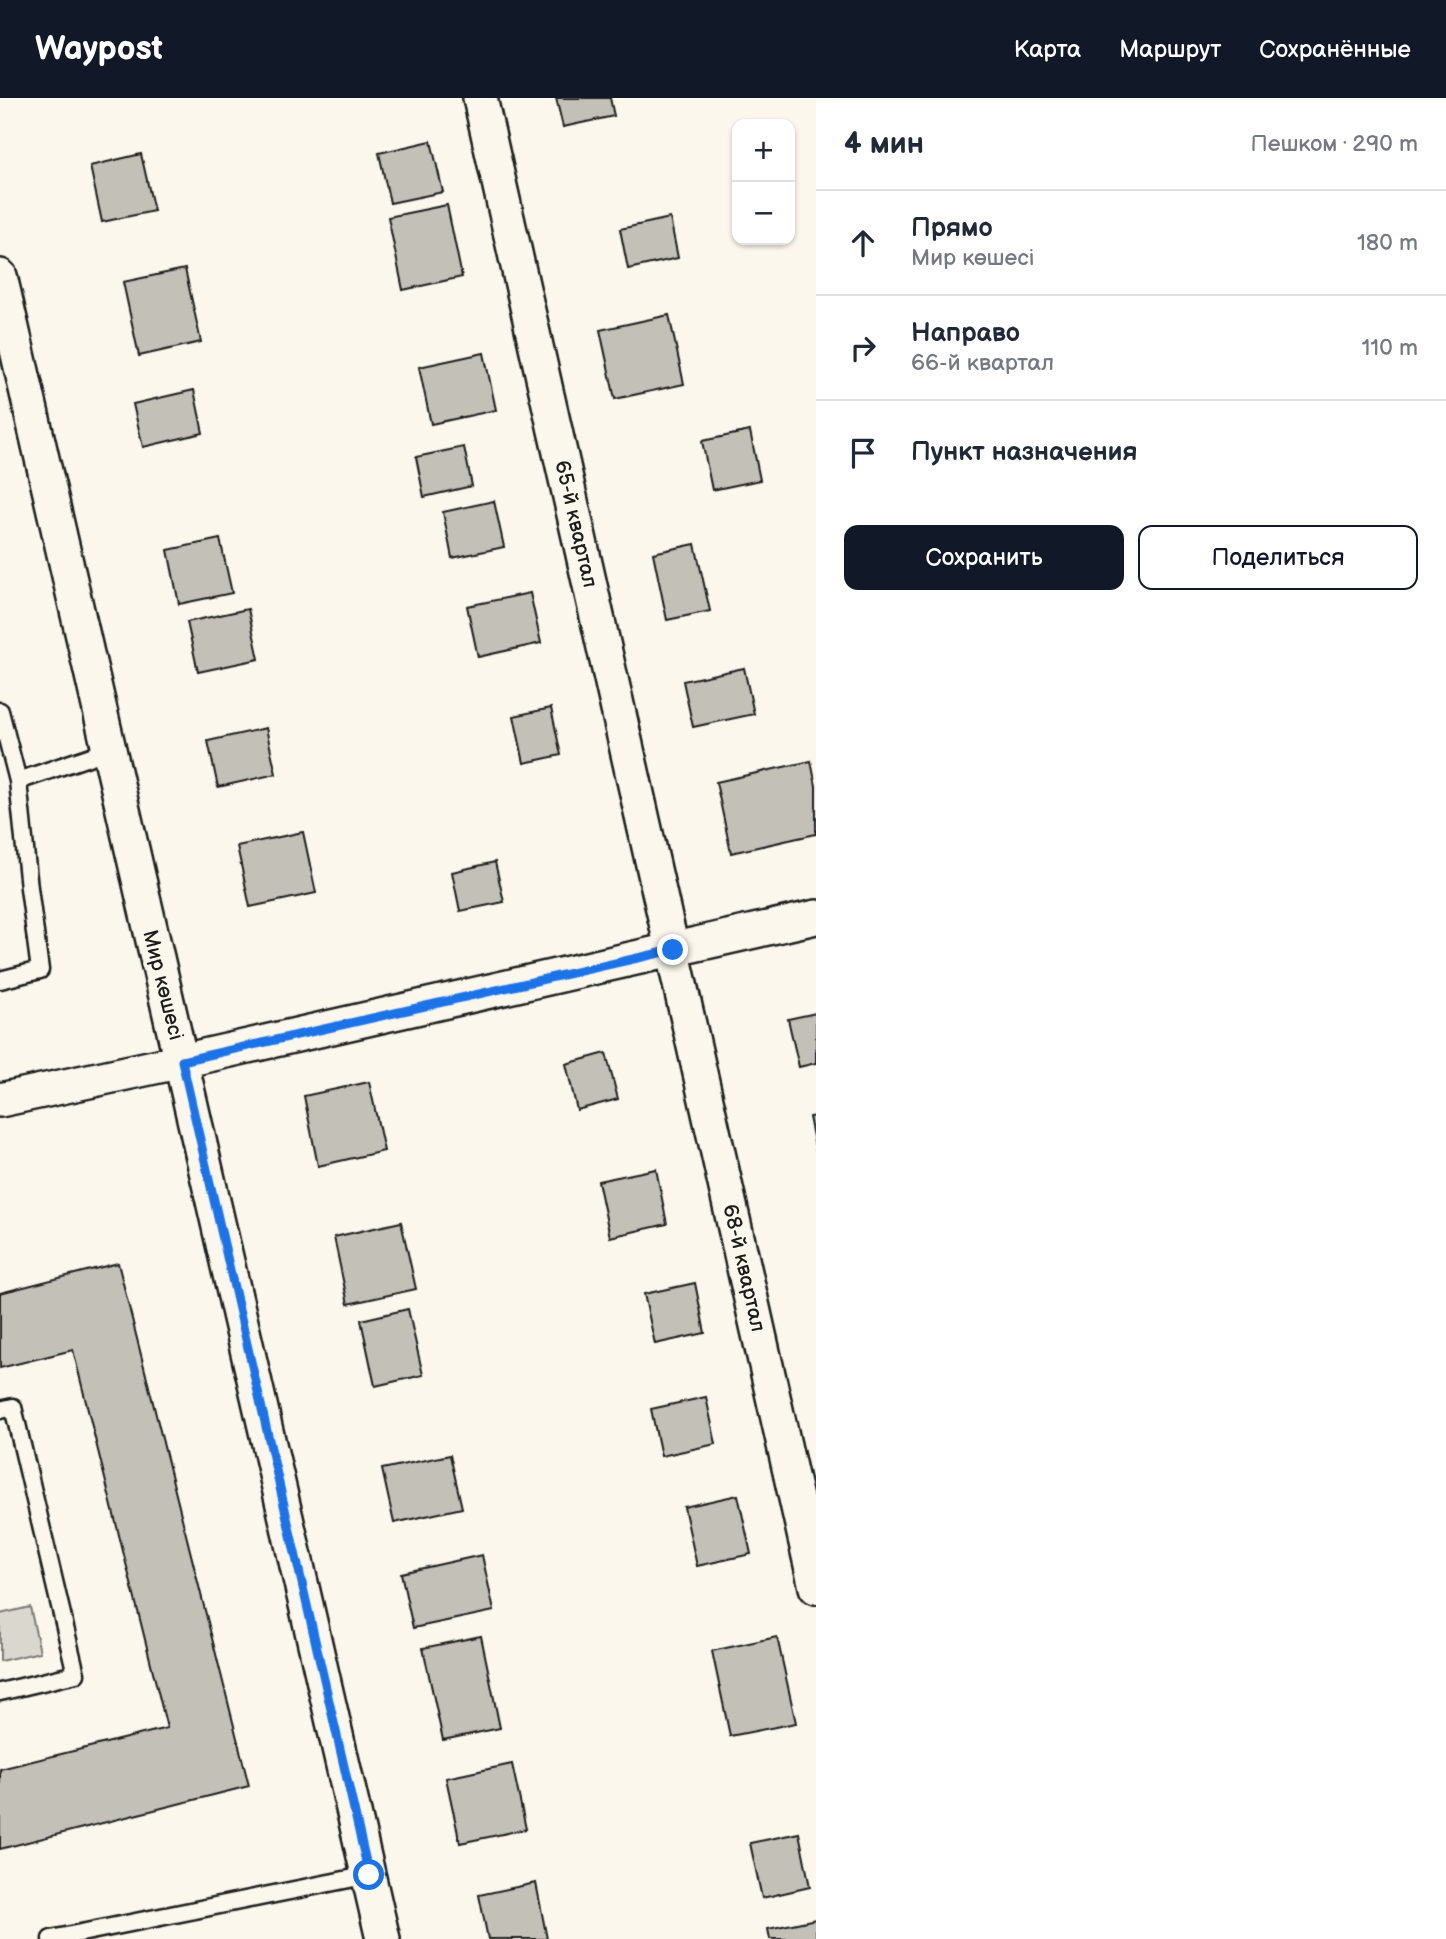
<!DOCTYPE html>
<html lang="ru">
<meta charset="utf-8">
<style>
body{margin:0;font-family:"Balsamiq Sans",sans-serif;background:#f2f2f3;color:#1f2937}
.controls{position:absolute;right:21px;top:21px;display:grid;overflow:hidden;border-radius:14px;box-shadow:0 2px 5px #0004}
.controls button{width:63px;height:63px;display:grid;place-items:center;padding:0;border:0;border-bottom:2px solid #e0e1e3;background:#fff;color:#1f2937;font:35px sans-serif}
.stop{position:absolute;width:21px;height:21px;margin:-16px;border:5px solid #1a73e8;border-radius:50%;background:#fff}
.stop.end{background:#1a73e8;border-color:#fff;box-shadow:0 2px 7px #0008}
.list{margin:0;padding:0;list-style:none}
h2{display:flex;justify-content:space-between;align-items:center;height:91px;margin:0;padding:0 28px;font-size:30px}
h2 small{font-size:23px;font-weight:400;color:#747a83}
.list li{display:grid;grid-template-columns:46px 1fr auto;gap:21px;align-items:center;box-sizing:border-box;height:105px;padding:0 28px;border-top:2px solid #e0e1e3}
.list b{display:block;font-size:26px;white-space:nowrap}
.list p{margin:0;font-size:23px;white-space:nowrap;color:#747a83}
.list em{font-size:23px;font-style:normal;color:#747a83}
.actions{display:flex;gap:14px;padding:21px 28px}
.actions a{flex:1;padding:16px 0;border:2px solid #111827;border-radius:14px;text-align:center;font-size:24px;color:#111827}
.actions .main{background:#111827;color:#fff}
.icon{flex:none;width:38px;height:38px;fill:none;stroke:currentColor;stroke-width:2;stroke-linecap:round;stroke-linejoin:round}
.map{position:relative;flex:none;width:816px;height:1841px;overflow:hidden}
header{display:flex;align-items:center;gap:42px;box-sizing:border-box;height:98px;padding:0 35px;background:#111827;color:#fff}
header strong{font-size:33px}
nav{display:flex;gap:38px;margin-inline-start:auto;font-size:24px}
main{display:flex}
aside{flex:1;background:#fff}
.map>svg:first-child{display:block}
</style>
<header>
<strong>Waypost</strong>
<nav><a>Карта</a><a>Маршрут</a><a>Сохранённые</a></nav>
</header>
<main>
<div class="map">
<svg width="816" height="1841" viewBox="0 0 816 1841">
<rect width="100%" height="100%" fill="#fbf7ec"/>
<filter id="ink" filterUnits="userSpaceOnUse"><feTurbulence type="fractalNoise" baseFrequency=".0143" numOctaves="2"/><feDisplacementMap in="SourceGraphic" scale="14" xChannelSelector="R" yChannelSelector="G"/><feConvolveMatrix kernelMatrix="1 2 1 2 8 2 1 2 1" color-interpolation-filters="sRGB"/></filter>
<g filter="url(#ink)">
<!-- green -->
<path fill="#dad7ce" stroke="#7b7a75" stroke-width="2" d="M30 1509 40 1554 0 1563V1516Z"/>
<!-- building -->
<path fill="#c3c0b8" stroke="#1c1c1c" stroke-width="2" d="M556 0H610L614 18 563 29Z
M431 43 443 94 390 105 379 55Z
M141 56 154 113 102 124 90 68Z
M447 107 462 179 403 192 388 119Z
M670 120 678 160 628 171 620 131Z
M185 171 201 244 139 258 123 184Z
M669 217 684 286 615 301 600 232Z
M484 255 496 312 431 326 419 269Z
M194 292 203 335 143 349 133 306Z
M750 333 760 382 712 392 702 343Z
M464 349 472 388 424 399 416 359Z
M494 403 504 449 452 460 443 414Z
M220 441 232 495 179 506 168 452Z
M695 446 710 513 667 522 653 455Z
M530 495 541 545 478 559 467 508Z
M248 511 259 561 198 574 187 524Z
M744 570 754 616 693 629 683 583Z
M551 610 561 657 524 665 514 618Z
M266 630 276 676 218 689 208 643Z
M811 663 816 688V736L731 755 716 684Z
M303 734 316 795 250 809 237 748Z
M495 764 504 804 460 813 452 774Z
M816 915V965L799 969 788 921Z
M606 955 618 1001 577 1012 566 966Z
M369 984 384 1053 318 1068 304 998Z
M816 1018V1053L809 1019Z
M656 1071 667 1126 610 1139 598 1083Z
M401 1124 416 1191 348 1206 334 1139Z
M118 1165 249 1688 0 1751V1671L167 1630 73 1252 0 1270V1195Z
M695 1185 705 1235 655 1246 644 1196Z
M408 1211 423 1277 375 1288 361 1222Z
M706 1299 716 1346 661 1358 651 1311Z
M450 1357 462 1410 394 1425 382 1371Z
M738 1397 751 1456 697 1468 684 1409Z
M482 1457 494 1513 413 1530 401 1475Z
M481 1538 500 1630 443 1642 423 1550Z
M777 1539 796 1625 730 1638 712 1553Z
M512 1666 526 1731 460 1745 446 1680Z
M799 1735 810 1789 762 1800 750 1745Z
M536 1785 547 1841H488L479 1797Z
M816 1821V1841H770L768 1831Z"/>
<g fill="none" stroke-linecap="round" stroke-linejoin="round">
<!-- service casing -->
<g stroke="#1c1c1c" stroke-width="21">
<path id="service" d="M0 613 18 683
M0 882 40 872 29 790 18 683 106 653
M0 1312 13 1309 76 1576 0 1594
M51 1841 369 1777"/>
</g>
<!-- minor casing -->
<g stroke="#1c1c1c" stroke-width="38">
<path id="minor" d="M480 0 816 1489
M0 178C124 733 257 1286 383 1841
M0 1002 182 963 816 819"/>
</g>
<!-- service -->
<use href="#service" stroke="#fbf7ec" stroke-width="16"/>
<!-- minor -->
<use href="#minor" stroke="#fbf7ec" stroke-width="33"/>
</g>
</g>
<g fill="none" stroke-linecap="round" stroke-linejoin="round" filter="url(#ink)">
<!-- route -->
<path stroke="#1a73e8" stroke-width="9" d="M369 1777 182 963 673 852"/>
</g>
<g text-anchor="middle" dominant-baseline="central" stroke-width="7" stroke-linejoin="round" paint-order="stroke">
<!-- street labels -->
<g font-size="21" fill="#1c1c1c" stroke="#fbf7ec">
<text transform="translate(576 426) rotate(77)">65-й квартал</text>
<text transform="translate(163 887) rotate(76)">Мир көшесі</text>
<text transform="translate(744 1170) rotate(77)">68-й квартал</text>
</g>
</g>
</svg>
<div class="controls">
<button>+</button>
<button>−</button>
</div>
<div class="stop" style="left:369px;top:1777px"></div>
<div class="stop end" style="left:673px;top:852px"></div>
</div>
<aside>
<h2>4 мин<small>Пешком · 290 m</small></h2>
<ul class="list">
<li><svg class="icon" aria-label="ahead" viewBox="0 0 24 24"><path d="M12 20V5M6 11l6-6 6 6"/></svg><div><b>Прямо</b><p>Мир көшесі</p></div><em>180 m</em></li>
<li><svg class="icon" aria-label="right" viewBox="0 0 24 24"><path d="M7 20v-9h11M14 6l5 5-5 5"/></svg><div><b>Направо</b><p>66-й квартал</p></div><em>110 m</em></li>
<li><svg class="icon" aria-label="arrive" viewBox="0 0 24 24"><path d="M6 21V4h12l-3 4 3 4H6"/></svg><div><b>Пункт назначения</b></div></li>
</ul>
<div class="actions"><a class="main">Сохранить</a><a>Поделиться</a></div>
</aside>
</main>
